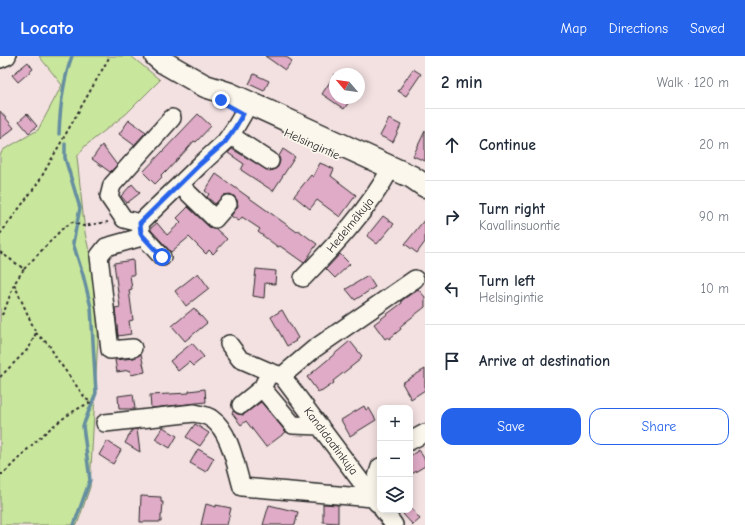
<!DOCTYPE html>
<meta charset="utf-8">
<style>
body{margin:0;font-family:"Comic Neue",sans-serif;background:#f6f6f7;color:#1f2937}
.controls{position:absolute;right:12px;bottom:12px;display:grid;overflow:hidden;border-radius:8px;box-shadow:0 2px 10px #0003}
.controls button{width:36px;height:36px;display:grid;place-items:center;padding:0;border:0;border-bottom:1px solid #e0e1e3;background:#fff;color:#1f2937;font:20px sans-serif}
.compass{position:absolute;left:329px;top:12px;width:36px;height:36px;border-radius:50%;background:#fff;box-shadow:0 2px 10px #0003;rotate:299deg}
.stop{position:absolute;width:12px;height:12px;margin:-9px;border:3px solid #2563eb;border-radius:50%;background:#fff}
.stop.end{background:#2563eb;border-color:#fff;box-shadow:0 1px 4px #0008}
.list{margin:0;padding:0;list-style:none}
h2{display:flex;justify-content:space-between;align-items:center;height:52px;margin:0;padding:0 16px;font-size:17px}
h2 small{font-size:13px;font-weight:400;color:#747a83}
.list li{display:grid;grid-template-columns:26px 1fr auto;gap:12px;align-items:center;box-sizing:border-box;height:72px;padding:0 16px;border-top:1px solid #e0e1e3}
.list b{display:block;font-size:15px;white-space:nowrap}
.list p{margin:0;font-size:13px;white-space:nowrap;color:#747a83}
.list em{font-size:13px;font-style:normal;color:#747a83}
.actions{display:flex;gap:8px;padding:12px 16px}
.actions a{flex:1;padding:9px 0;border:1px solid #2563eb;border-radius:12px;text-align:center;font-size:14px;color:#2563eb}
.actions .main{background:#2563eb;color:#fff}
.icon{flex:none;width:22px;height:22px;fill:none;stroke:currentColor;stroke-width:2;stroke-linecap:round;stroke-linejoin:round}
.map{position:relative;flex:none;width:425px;height:469px;overflow:hidden}
header{display:flex;align-items:center;gap:24px;box-sizing:border-box;height:56px;padding:0 20px;background:#2563eb;color:#fff}
header strong{font-size:19px}
nav{display:flex;gap:22px;margin-inline-start:auto;font-size:14px}
main{display:flex}
aside{flex:1;background:#fff}
.map>svg:first-child{display:block}
</style>
<header>
<strong>Locato</strong>
<nav><a>Map</a><a>Directions</a><a>Saved</a></nav>
</header>
<main>
<div class="map">
<svg width="425" height="469" viewBox="0 0 425 469">
<rect width="100%" height="100%" fill="#f3e0e1"/>
<filter id="ink" filterUnits="userSpaceOnUse"><feTurbulence type="fractalNoise" baseFrequency=".025" numOctaves="2"/><feDisplacementMap in="SourceGraphic" scale="8" xChannelSelector="R" yChannelSelector="G"/><feConvolveMatrix kernelMatrix="1 2 1 2 8 2 1 2 1" color-interpolation-filters="sRGB"/></filter>
<g filter="url(#ink)">
<!-- green -->
<path fill="#c9e69d" stroke="#7a8864" d="M39 0H131L160 24 126 58 85 90 77 101 85 177 100 244 90 431 77 469H0V99L3 94 38 74 62 29Z"/>
<g fill="none" stroke-linecap="round" stroke-linejoin="round">
<!-- stream -->
<path stroke="#658ea0" stroke-width="3.5" d="M59 78C60 52 63 24 72 0
M65 88V102L80 152 73 187 83 219 91 251 96 337 83 370 90 424 74 469"/>
</g>
<!-- building -->
<path fill="#dfabc6" stroke="#2b2b2b" d="M265 0H285L292 5 285 14Z
M28 6 33 13 18 26 12 19Z
M413 13 421 18 406 40 398 35Z
M254 18 269 25 264 35 249 28Z
M335 18V42H352L344 53 322 38Z
M0 55 14 72 0 83Z
M27 58 37 70 29 77 19 65Z
M198 58 211 70 196 86 194 85 189 91 166 116 165 115 161 119 162 121 155 128 143 116Z
M389 63 401 69 393 86 380 80Z
M129 64 146 76 134 89 119 78Z
M425 75V105L413 100Z
M102 89 117 109 110 116 92 103Z
M232 93 269 115 274 114 278 111 280 105 279 100 283 93 295 101 273 135 241 114 244 108 228 97Z
M320 107 334 113 331 120 356 139 340 161 317 144 310 153 294 140 311 119 313 121Z
M216 118 297 176 298 174 317 188 304 207 280 190 278 191 258 176 260 173 242 161 239 165 231 160 238 150 237 144 234 140 230 138 224 139 215 148 207 141 209 138 205 135Z
M132 128 140 137 127 147 121 140Z
M188 151 208 170 212 173H216L227 183 213 198 209 194 206 198 189 181 171 196 151 174V172L157 167 167 179 181 166 177 162Z
M383 160 394 168 377 188 367 180Z
M425 163V186L417 197 405 188Z
M340 198 350 208 335 222 326 213Z
M133 204 134 219H130L132 233 129 234 133 264 129 265 131 278 118 280 115 252 120 251 114 207Z
M256 213 276 215 275 228 265 227 264 242 253 240Z
M198 217 209 232 186 250 175 235Z
M368 220 375 231 355 244 346 233Z
M418 233 425 241V251L402 269 400 271 401 273 389 283 388 281 385 283 374 268 402 247 401 245Z
M194 252 207 267 185 285 172 270Z
M282 254 298 282 295 284 296 285 287 290 271 261Z
M350 285 362 300 360 302 361 303 333 325 334 327 321 336 320 335 318 336 307 321Z
M192 287 204 301 193 310 189 306 178 315 170 305Z
M141 298 145 316 131 319 130 314 117 316 115 304 134 302Z
M425 313V334L411 343 402 327Z
M205 333 206 346 151 352 150 339 189 337V335Z
M133 338 135 353H119L118 340Z
M261 346 286 376 266 391 246 365 241 369 232 357 233 355 238 358 243 359Z
M364 350 366 354 369 352 376 364 350 380 341 364Z
M195 368 209 377 200 390 186 381Z
M163 371 177 380 170 392 155 383Z
M137 373 140 396 125 387 132 374Z
M107 385 121 394 113 408 99 399Z
M198 393 214 402 206 416 190 407Z
M419 394 425 404V410L410 419V400Z
M141 440 161 441V446H163L162 459H161V466H140Z
M206 448 216 451V449L231 452 227 469H201Z
M323 448 338 449V467L323 466Z
M269 449 298 456 295 469H263Z
M411 452 420 463 413 469 403 458Z"/>
<g fill="none" stroke-linecap="round" stroke-linejoin="round">
<!-- minor casing -->
<g stroke="#2b2b2b" stroke-width="20">
<path id="minor" d="M0 3 7 0
M230 79 270 105
M180 129 215 163 228 148
M140 167 201 108 225 86 235 72 249 48
M140 167 124 163 109 141 112 129 172 62
M141 178 162 201
M303 222C336 188 369 153 391 112
M229 288 240 303 270 316 282 320
M133 292 110 294 99 200 106 191 138 182 141 178 140 167
M282 320 314 293 415 223
M282 320 377 447
M262 332 293 369 320 370
M241 349 262 332 267 322
M105 367 194 357C200 358 207 359 212 363 230 375 236 411 242 431L373 442
M410 385 425 377
M372 438 380 411
M383 454 394 469"/>
</g>
<!-- major casing -->
<g stroke="#2b2b2b" stroke-width="25">
<path id="major" d="M156 0 163 6 205 30 230 38 412 121 425 130"/>
</g>
<!-- path -->
<path stroke="#2b2b2b" stroke-width="2" stroke-dasharray="3 3" stroke-linecap="butt" d="M0 178 38 127 110 0
M0 196 24 213 14 228 4 256 0 261
M24 213 62 173 72 166 83 170 108 166
M0 321 29 292 36 277 14 228
M0 418H3C30 391 56 362 91 346L86 343 57 303 49 289 36 277"/>
<!-- minor -->
<use href="#minor" stroke="#fbf7ec" stroke-width="17"/>
<!-- major -->
<use href="#major" stroke="#fbf7ec" stroke-width="22"/>
</g>
</g>
<g fill="none" stroke-linecap="round" stroke-linejoin="round" filter="url(#ink)">
<!-- route -->
<path stroke="#2563eb" stroke-width="5" d="M162 201 141 178 140 167 200 108 225 86 235 72 243 58 225 48 221 44"/>
</g>
<g text-anchor="middle" dominant-baseline="central" stroke-width="3.5" stroke-linejoin="round" paint-order="stroke">
<!-- street labels -->
<g font-size="12" fill="#2b2b2b" stroke="#fbf7ec">
<text transform="translate(312 88) rotate(24)">Helsingintie</text>
<text transform="translate(350 169) rotate(-51)">Hedelmäkuja</text>
<text transform="translate(331 385) rotate(53)">Kandidaatinkuja</text>
</g>
</g>
</svg>
<div class="controls">
<button>+</button>
<button>−</button>
<button><svg class="icon" aria-label="layers" viewBox="0 0 24 24"><path d="M12 4l9 5-9 5-9-5zM3 14l9 5 9-5"/></svg></button>
</div>
<svg class="compass" viewBox="-18 -18 36 36"><path d="M0-13l5 13h-10z" fill="#e53935"/><path d="M0 13l5-13h-10z" fill="#747a83"/></svg>
<div class="stop" style="left:162px;top:201px"></div>
<div class="stop end" style="left:221px;top:44px"></div>
</div>
<aside>
<h2>2 min<small>Walk · 120 m</small></h2>
<ul class="list">
<li><svg class="icon" aria-label="ahead" viewBox="0 0 24 24"><path d="M12 20V5M6 11l6-6 6 6"/></svg><div><b>Continue</b></div><em>20 m</em></li>
<li><svg class="icon" aria-label="right" viewBox="0 0 24 24"><path d="M7 20v-9h11M14 6l5 5-5 5"/></svg><div><b>Turn right</b><p>Kavallinsuontie</p></div><em>90 m</em></li>
<li><svg class="icon" aria-label="left" viewBox="0 0 24 24"><path d="M17 20v-9H6M10 6l-5 5 5 5"/></svg><div><b>Turn left</b><p>Helsingintie</p></div><em>10 m</em></li>
<li><svg class="icon" aria-label="arrive" viewBox="0 0 24 24"><path d="M6 21V4h12l-3 4 3 4H6"/></svg><div><b>Arrive at destination</b></div></li>
</ul>
<div class="actions"><a class="main">Save</a><a>Share</a></div>
</aside>
</main>
